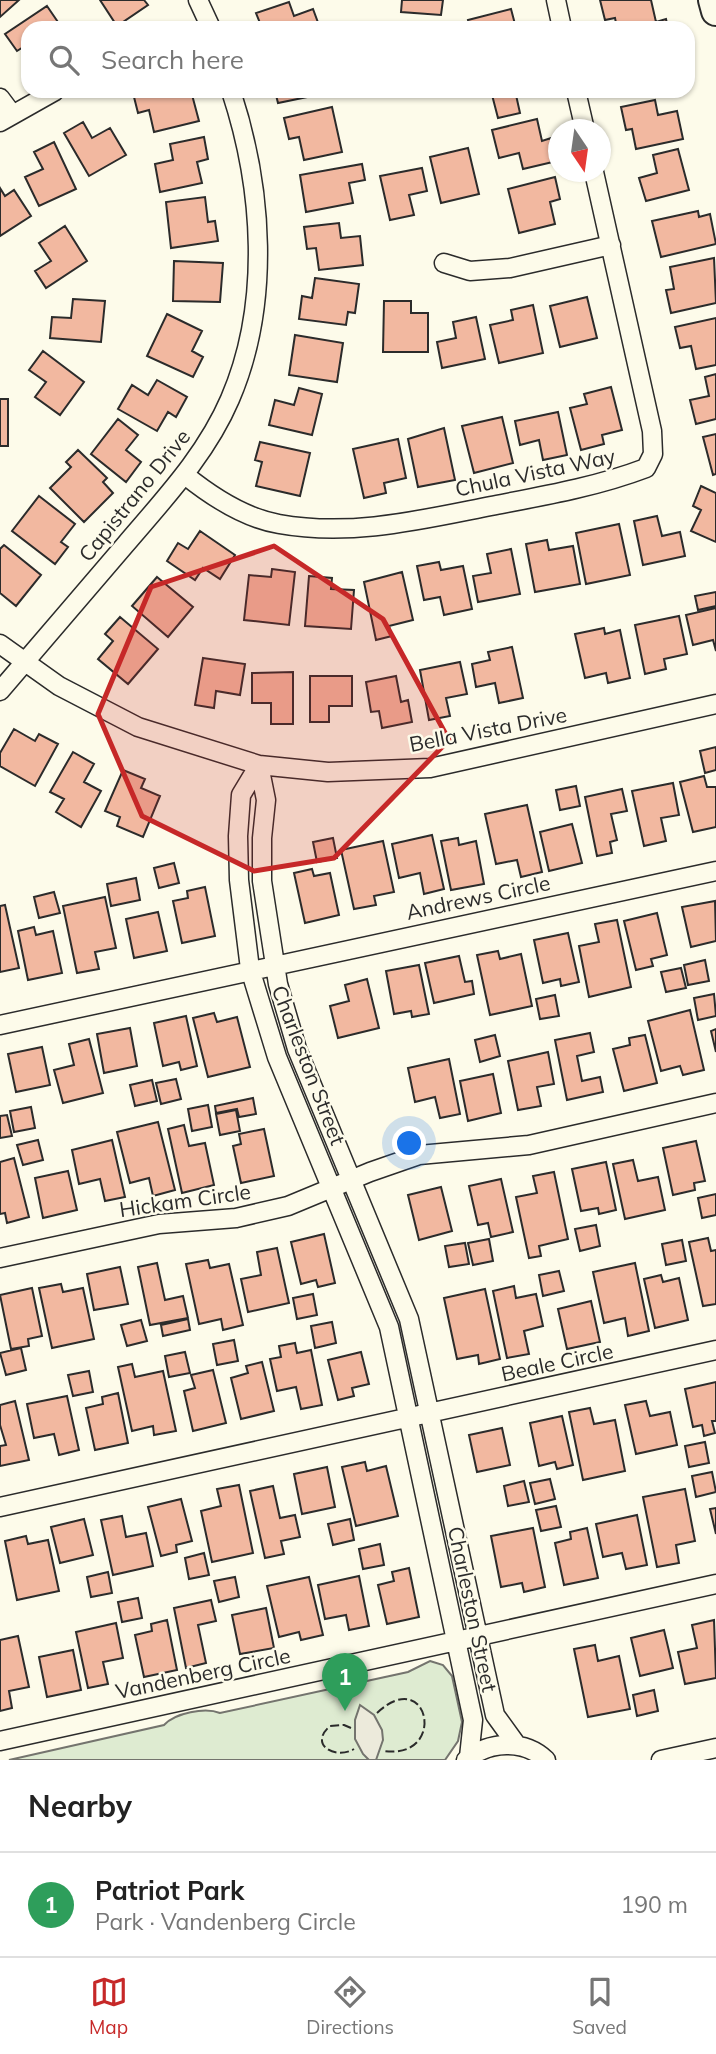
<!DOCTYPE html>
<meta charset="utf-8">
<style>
body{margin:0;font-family:Mulish,sans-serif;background:#f6f6f6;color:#222}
.compass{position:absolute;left:548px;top:119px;width:63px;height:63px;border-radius:50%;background:#fff;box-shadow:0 2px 5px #0004;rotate:167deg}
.you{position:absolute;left:410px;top:1144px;width:24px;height:24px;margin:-18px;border:5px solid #fff;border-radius:50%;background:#1a73e8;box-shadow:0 0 0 10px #1a73e833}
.badge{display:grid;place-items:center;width:46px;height:46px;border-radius:50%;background:#c62828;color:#fff;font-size:23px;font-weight:700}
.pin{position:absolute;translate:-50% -58px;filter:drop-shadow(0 2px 4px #0008)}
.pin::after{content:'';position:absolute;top:37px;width:24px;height:21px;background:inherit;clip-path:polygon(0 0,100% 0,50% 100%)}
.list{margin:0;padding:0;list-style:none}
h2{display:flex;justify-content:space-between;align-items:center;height:91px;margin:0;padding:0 28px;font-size:30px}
h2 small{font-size:23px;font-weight:400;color:#767676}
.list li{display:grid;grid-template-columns:46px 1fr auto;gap:21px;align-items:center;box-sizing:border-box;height:105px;padding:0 28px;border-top:2px solid #e0e0e0}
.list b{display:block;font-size:26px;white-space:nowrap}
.list p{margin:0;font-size:23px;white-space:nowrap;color:#767676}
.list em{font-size:23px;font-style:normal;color:#767676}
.icon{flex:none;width:38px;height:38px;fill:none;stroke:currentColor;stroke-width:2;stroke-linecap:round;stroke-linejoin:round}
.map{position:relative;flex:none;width:716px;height:1760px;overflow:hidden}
.search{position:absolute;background:#fff;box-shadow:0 2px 5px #0004;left:21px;right:21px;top:21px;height:77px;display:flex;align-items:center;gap:18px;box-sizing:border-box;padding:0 24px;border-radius:21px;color:#767676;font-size:26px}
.sheet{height:196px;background:#fff}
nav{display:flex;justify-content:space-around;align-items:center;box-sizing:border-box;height:98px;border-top:2px solid #e0e0e0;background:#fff;font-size:19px;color:#767676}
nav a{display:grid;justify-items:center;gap:4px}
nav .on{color:#c62828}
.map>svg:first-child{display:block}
</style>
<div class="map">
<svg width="716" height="1760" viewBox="0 0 716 1760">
<rect width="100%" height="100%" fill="#fdfbea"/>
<!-- green -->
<path fill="#deebd1" stroke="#74746e" stroke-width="2" d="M430 1661 443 1665 452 1676 462 1722 458 1741 445 1760H9L164 1725C175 1713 205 1707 220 1713L408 1672Z"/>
<!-- parking -->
<path fill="#eceadb" stroke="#74746e" stroke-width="2" d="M360 1705 374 1715 382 1730 383 1740 376 1760H369L363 1754 355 1739V1720Z"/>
<!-- building -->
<path fill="#f2b8a0" stroke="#2b2b2b" stroke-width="2" d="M0 0H19L0 17Z
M100 0H144L148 5 117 26Z
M402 0H443L441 15 401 12Z
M600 0H651L656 22 666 19 668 28H617L615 18 605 20Z
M289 2 294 16 313 9 320 28H262L256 13Z
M47 6 62 28H28V44L17 51 5 34Z
M511 9 516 28H470L468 20Z
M159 91H191L199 121 154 132 149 110 138 113 134 97Z
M275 91H321L322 94 278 103Z
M491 91H530L516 95 520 113 498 118Z
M655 100 658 115 677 111 683 139 636 149 632 129 626 130 621 107Z
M332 107 342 152 304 160 299 137 289 139 284 118Z
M537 119 542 141 551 138 557 161 523 169 519 153 499 158 492 130Z
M83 122 92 138 110 128 126 155 89 176 64 133Z
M204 137 208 159 197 162 202 183 160 192 155 164 173 160 170 144Z
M54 142 76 189 39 206 25 177 43 169 34 152Z
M468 148 479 194 441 203 430 157Z
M678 149 689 190 646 201 639 178 657 173 653 155Z
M362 164 365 180 349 183 353 203 306 212 300 175Z
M422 168 427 191 409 195 414 215 390 220 380 176Z
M555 177 560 199 550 202 555 224 519 233 508 189Z
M0 188 5 196 14 190 31 216 0 236Z
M205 197 208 222 215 221 218 241 171 248 166 202Z
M698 211 699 217 710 214 716 244 661 257 652 221Z
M339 223 341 238 360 236 363 265 319 270 316 248 307 249 304 227Z
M65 226 87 261 46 288 35 271 51 261 39 243Z
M714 258 716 303 671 313 666 290 674 289 670 267Z
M174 261 223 263 220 302 173 301Z
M315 278 359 284 355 313 348 312 346 325 299 319 302 296 312 298Z
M587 297 597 338 560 347 550 306Z
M73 299 105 301 101 342 50 338 52 317 71 318Z
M384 301H411V313H428V352H383Z
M533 305 543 353 499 363 490 325 513 320 511 310Z
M167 314 202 331 192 351 203 357 193 377 147 356Z
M476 317 485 359 442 368 437 342 456 338 453 322Z
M716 318V365L696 369 691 346 680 348 675 327Z
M295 335 343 343 337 382 289 375Z
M43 351 84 382 60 415 35 397 46 382 29 370Z
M716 374V419L696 424 690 400 709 396 705 377Z
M157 380 187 397 176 417 168 412 157 431 118 409 132 385 148 395Z
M611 387 622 430 602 435 604 444 581 450 570 408 587 404 584 394Z
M299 388 322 394 312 435 269 425 275 400 294 405Z
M0 399H8V446H0Z
M558 412 567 455 543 460 539 440 520 445 515 421Z
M502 417 513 463 474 473 462 426Z
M118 419 138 435 126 450 141 462 126 482 91 454Z
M444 428 455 480 418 487 408 439Z
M716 434V474L713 475 703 437Z
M398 439 406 478 384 483 386 493 364 498 353 449Z
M260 442 310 453 300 496 256 486 262 462 255 460Z
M78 450 107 478 103 482 113 493 84 522 50 488 71 467 66 462Z
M701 486 716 493V542L691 531 701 510 693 506Z
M39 496 75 524 61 542 68 547 55 564 12 531Z
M657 516 662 536 680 532 685 556 643 565 634 521Z
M619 524 630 575 586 584 576 533Z
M200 531 235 555 220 579 203 568 195 580 167 561 178 543 188 549Z
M547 540 549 550 573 546 580 584 535 592 526 544Z
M4 545 41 575 16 606 0 593V549Z
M511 549 520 594 478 602 473 576 491 573 487 554Z
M439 562 441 570 463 566 472 609 444 615 440 597 424 600 417 566Z
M272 569 295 572 289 625 244 620 249 575 271 577Z
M402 572 413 620 389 626 392 636 376 640 364 582Z
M309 576 332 578 331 589 354 590 351 629 305 626Z
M157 577 193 607 168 637 132 606Z
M716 592V606L698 610 695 596Z
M716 608V651L713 640 693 645 686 615Z
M679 616 687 654 664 659 666 669 645 674 635 625Z
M120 617 158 649 128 684 98 659 113 641 105 634Z
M604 628 605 634 620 630 630 678 608 683 606 673 585 678 575 634Z
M512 647 523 698 499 703 495 683 476 687 472 664 490 660 488 652Z
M203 658 245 664 240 695 216 691 214 708 195 705Z
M460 662 467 694 446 698 450 716 429 720 420 670Z
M293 672V724H271V703H252V673Z
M310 676H352V706H329V722H310Z
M396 676 401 702 408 700 412 722 382 728 379 711 371 712 366 682Z
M14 729 35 741 39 734 58 744 35 786 0 766V753Z
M716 747V770L705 773 700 751Z
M73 752 94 764 84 782 101 791 81 827 56 812 64 799 50 792Z
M123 770 145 779 141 788 160 796 143 837 117 826 120 817 105 811Z
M704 776 707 787H716V827L693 832 680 782Z
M673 783 679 815 661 818 666 841 644 846 632 791Z
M576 786 580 806 560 810 556 790Z
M622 789 627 811 611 814 617 840 610 842 612 853 597 856 585 797Z
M527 805 542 872 521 877 517 860 496 864 485 814Z
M572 824 582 863 549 871 540 832Z
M432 835 444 889 424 894 420 873 399 878 392 844Z
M333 838 337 858 317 862 313 842Z
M458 838 459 845 476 841 484 884 451 890 441 841Z
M383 841 394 892 374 896 376 905 354 909 341 850Z
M174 863 179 883 159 888 154 868Z
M312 869 314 876 330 873 339 915 305 923 294 873Z
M136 878 140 900 111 906 107 884Z
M205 887 215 936 182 943 173 901 188 898 187 891Z
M54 892 60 913 39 918 34 897Z
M105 897 116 948 95 952 99 969 77 973 63 906Z
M715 901 716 941 691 947 682 907Z
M5 905 19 968 0 972V906Z
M158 912 167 951 134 958 126 919Z
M657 913 667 955 651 959 653 966 636 970 624 921Z
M617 920 631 987 589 997 579 946 599 942 595 924Z
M34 927 36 935 53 931 62 973 28 980 18 931Z
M568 933 579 982 561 986 560 979 543 983 534 940Z
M498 951 500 959 521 954 532 1006 490 1015 477 955Z
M459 956 465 982 472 981 474 994 434 1003 425 963Z
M705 960 709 981 688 985 684 965Z
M419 965 429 1014 412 1017 411 1011 394 1014 386 971Z
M681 968 686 988 666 992 661 972Z
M367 979 379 1028 338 1038 330 1006 349 1001 345 985Z
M714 994 716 1016 698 1020 694 998Z
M555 995 559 1016 540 1019 536 999Z
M690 1010 704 1070 683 1075 680 1066 661 1071 648 1021Z
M214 1013 217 1022 237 1017 250 1067 208 1077 193 1018Z
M186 1016 197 1066 181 1070 179 1062 163 1066 154 1023Z
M130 1028 137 1066 104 1073 97 1034Z
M716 1029V1052L711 1031Z
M590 1033 594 1052 577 1056 582 1081 600 1077 603 1092 567 1100 555 1040Z
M495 1035 500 1056 480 1062 475 1040Z
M645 1035 657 1083 624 1091 613 1049 630 1045 629 1038Z
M89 1039 103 1093 63 1103 54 1070 74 1065 69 1044Z
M42 1047 50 1085 16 1092 8 1054Z
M548 1052 554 1084 537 1087 541 1106 518 1110 508 1061Z
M449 1059 460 1114 440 1118 435 1097 415 1102 408 1068Z
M493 1074 501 1113 468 1121 460 1081Z
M176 1079 181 1099 161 1104 156 1083Z
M152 1080 157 1101 135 1106 130 1085Z
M253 1098 256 1114 239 1117 237 1109 216 1113 215 1106Z
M208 1105 212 1127 192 1131 188 1109Z
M31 1107 35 1128 14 1132 10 1111Z
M236 1110 240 1131 220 1135 216 1114Z
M7 1115 12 1136 0 1138V1116Z
M158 1122 175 1190 153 1196 149 1178 130 1183 117 1132Z
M184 1125 189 1146 205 1143 214 1185 182 1193 168 1129Z
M264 1129 274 1176 241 1183 233 1146 241 1144 239 1134Z
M38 1140 43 1160 23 1165 17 1145Z
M112 1140 125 1197 105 1201 100 1179 79 1184 72 1150Z
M696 1141 705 1181 694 1183 695 1190 673 1195 663 1148Z
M14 1158 29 1217 7 1223 5 1213 0 1214V1162Z
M633 1160 638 1181 658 1177 665 1210 625 1219 613 1164Z
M606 1162 616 1210 599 1214 598 1208 581 1211 572 1169Z
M68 1171 77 1210 43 1218 35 1178Z
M554 1172 568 1239 539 1246 541 1256 529 1258 516 1197 537 1193 533 1176Z
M501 1179 513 1232 491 1237 488 1223 478 1225 469 1186Z
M441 1187 452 1231 419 1240 408 1195Z
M716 1194V1215L702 1218 698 1198Z
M596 1225 600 1246 580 1251 575 1229Z
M324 1234 335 1283 318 1287 316 1280 301 1284 291 1242Z
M708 1238 711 1251 716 1250V1304L703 1306 689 1242Z
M489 1239 493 1261 473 1265 468 1243Z
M682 1240 686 1261 666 1265 662 1244Z
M465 1243 469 1264 449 1267 445 1246Z
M277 1248 289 1303 248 1312 241 1279 261 1275 257 1252Z
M208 1260 210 1268 229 1264 243 1325 223 1330 221 1319 199 1324 186 1264Z
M157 1263 165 1300 183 1296 188 1318 150 1325 138 1267Z
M635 1263 649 1331 628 1336 625 1318 604 1323 593 1272Z
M120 1267 128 1304 94 1310 87 1274Z
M559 1271 564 1291 543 1296 539 1275Z
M661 1275 663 1282 679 1278 688 1320 655 1328 644 1279Z
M61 1284 63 1292 83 1288 94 1339 52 1348 39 1288Z
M514 1286 516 1298 536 1294 543 1326 524 1331 529 1354 507 1358 493 1291Z
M32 1288 42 1336 28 1339 29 1346 11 1349 0 1295Z
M485 1289 500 1359 479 1364 478 1355 457 1359 444 1298Z
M313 1294 317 1315 297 1319 293 1298Z
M591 1301 600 1342 567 1349 558 1309Z
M188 1319 190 1330 163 1336 161 1325Z
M141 1320 147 1341 127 1346 121 1325Z
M332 1322 336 1343 315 1348 311 1326Z
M234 1340 238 1361 217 1365 213 1344Z
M295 1343 297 1353 311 1350 322 1405 301 1409 296 1387 277 1391 270 1359 281 1357 279 1346Z
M21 1348 26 1370 6 1375 0 1353Z
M185 1352 190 1373 169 1377 165 1356Z
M361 1352 369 1384 352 1388 354 1396 338 1400 328 1360Z
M262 1362 274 1411 241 1419 231 1378 248 1373 246 1366Z
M132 1364 135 1377 163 1371 176 1431 154 1435 153 1426 132 1431 118 1367Z
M213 1370 226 1423 193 1431 184 1391 195 1388 191 1375Z
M89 1371 93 1392 73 1396 68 1375Z
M716 1382V1421H712L715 1433 704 1436 702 1425 693 1427 685 1389Z
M118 1393 128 1443 95 1450 86 1408 103 1404 102 1397Z
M67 1396 79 1450 59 1455 54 1434 34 1438 27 1404Z
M15 1401 29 1460 0 1466V1446L6 1445 0 1425V1405Z
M646 1401 650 1416 670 1412 677 1445 636 1454 625 1405Z
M590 1408 594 1424 615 1420 625 1471 583 1480 569 1412Z
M562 1416 573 1465 557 1469 555 1462 539 1466 530 1423Z
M502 1428 510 1465 477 1472 469 1435Z
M705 1442 709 1463 689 1467 685 1446Z
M365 1462 367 1471 386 1466 398 1516 356 1526 342 1467Z
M327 1467 335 1507 302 1514 294 1474Z
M712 1472 716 1492 696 1497 692 1476Z
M550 1479 555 1499 535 1504 530 1483Z
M524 1481 529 1502 508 1506 504 1486Z
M239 1485 253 1553 212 1562 201 1511 221 1506 217 1489Z
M273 1486 280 1518 295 1515 300 1537 281 1541 284 1554 265 1558 250 1491Z
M685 1489 695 1541 676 1545 679 1563 657 1567 643 1497Z
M181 1499 192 1541 176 1545 177 1552 161 1556 148 1507Z
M556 1506 561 1527 541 1531 536 1510Z
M716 1508V1534L710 1509Z
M637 1515 647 1565 626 1569 622 1553 603 1557 596 1524Z
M122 1516 126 1537 146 1533 153 1566 113 1575 101 1520Z
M84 1519 93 1555 60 1563 51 1527Z
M350 1519 354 1540 333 1545 328 1524Z
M533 1528 545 1587 524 1592 522 1583 501 1587 491 1536Z
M587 1528 598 1578 564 1585 555 1543 571 1539 570 1532Z
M26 1536 28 1544 48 1540 59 1591 17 1600 5 1541Z
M380 1544 384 1565 363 1569 359 1549Z
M204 1553 209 1575 189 1579 185 1558Z
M409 1568 419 1617 387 1624 378 1585 394 1581 392 1572Z
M108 1572 112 1593 91 1597 87 1577Z
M359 1576 369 1626 349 1630 346 1615 325 1619 318 1585Z
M235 1577 239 1597 219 1602 214 1581Z
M309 1577 323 1635 301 1640 299 1632 279 1637 267 1586Z
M138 1598 142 1618 122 1622 118 1602Z
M211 1600 216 1621 198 1625 206 1663 186 1668 174 1608Z
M266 1608 274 1648 240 1654 232 1615Z
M167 1620 177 1670 144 1677 135 1635 152 1631 151 1624Z
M714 1620 716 1678 685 1684 678 1652 697 1648 692 1625Z
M116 1623 123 1658 103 1662 108 1684 88 1688 76 1632Z
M664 1630 673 1668 640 1676 631 1638Z
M18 1636 29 1687 9 1691 12 1708 0 1711V1640Z
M595 1645 598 1661 619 1656 630 1709 588 1717 574 1649Z
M73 1650 81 1690 47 1697 39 1657Z
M654 1690 658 1711 637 1716 633 1695Z"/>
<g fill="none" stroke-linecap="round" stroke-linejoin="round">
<!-- street casing -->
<g stroke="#2b2b2b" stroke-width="21">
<path id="street" d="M198 0 211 28
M556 0 562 28
M576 91 585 130
M0 98 12 114
M0 122 55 91
M444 263 470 271 510 268 611 245
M185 475C211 496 244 518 279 524 351 537 420 520 491 506 543 496 596 487 646 468L653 454 652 431 594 172
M0 644 59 686 138 727 259 765 328 772 430 768 716 704
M0 691C42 642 83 594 125 545 164 499 206 455 230 399 271 304 263 188 231 91
M259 765 241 795 238 836 239 880 250 969 277 1057 389 1327 473 1720 469 1757
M259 765 266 800 262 838V881L278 984 297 1049 409 1319 495 1715 516 1744
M0 1025 716 871
M0 1258 159 1224 236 1218 288 1206 370 1172 419 1155 529 1145 716 1103
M0 1507 716 1350
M0 1741 716 1584
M466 1760C489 1741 524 1739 546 1760
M661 1760 716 1748"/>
</g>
<!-- primary casing -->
<g stroke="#2b2b2b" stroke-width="32">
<path id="primary" d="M713 0 716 11"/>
</g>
<!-- street -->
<use href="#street" stroke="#fdfbea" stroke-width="18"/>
<!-- primary -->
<use href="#primary" stroke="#fdfbea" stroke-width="28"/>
<!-- fence -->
<path stroke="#2b2b2b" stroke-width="2" stroke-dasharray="9 3.5" stroke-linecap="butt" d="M377 1713C429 1664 448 1760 384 1751
M351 1728 344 1725 330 1726C308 1745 336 1760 354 1749"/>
</g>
<!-- marked area -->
<path fill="#c62828" fill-opacity="0.2" stroke="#c62828" stroke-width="5" stroke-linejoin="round" d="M274 546 383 619 449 740 334 858 254 871 142 816 98 714 151 587Z"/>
<g text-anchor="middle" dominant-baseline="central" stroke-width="5" stroke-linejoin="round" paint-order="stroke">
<!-- street labels -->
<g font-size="21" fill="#2b2b2b" stroke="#fdfbea">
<text transform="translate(535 472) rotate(-12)">Chula Vista Way</text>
<text transform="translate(134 495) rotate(-51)">Capistrano Drive</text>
<text transform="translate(488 729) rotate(-11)">Bella Vista Drive</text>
<text transform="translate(478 897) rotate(-12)">Andrews Circle</text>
<text transform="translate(309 1065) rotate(69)">Charleston Street</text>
<text transform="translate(185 1200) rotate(-8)">Hickam Circle</text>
<text transform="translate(557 1362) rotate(-12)">Beale Circle</text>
<text transform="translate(473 1609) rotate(78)">Charleston Street</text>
<text transform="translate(203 1673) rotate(-12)">Vandenberg Circle</text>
</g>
</g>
</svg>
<svg class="compass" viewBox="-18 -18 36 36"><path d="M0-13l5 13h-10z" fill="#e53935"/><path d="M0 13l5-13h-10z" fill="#767676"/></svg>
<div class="you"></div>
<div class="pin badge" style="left:345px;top:1711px;background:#2e9e5b">1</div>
<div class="search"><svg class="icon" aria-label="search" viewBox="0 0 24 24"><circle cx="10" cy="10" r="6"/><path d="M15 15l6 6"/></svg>Search here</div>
</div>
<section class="sheet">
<h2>Nearby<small></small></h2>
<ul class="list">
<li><span class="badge" style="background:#2e9e5b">1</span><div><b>Patriot Park</b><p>Park · Vandenberg Circle</p></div><em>190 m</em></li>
</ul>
</section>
<nav>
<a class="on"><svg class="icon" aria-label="map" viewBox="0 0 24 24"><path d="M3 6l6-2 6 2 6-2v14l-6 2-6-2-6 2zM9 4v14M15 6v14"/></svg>Map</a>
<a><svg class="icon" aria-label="directions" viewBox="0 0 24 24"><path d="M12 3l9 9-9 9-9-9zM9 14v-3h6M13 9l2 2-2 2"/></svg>Directions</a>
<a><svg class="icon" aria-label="saved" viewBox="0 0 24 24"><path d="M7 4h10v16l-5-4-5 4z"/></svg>Saved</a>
</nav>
